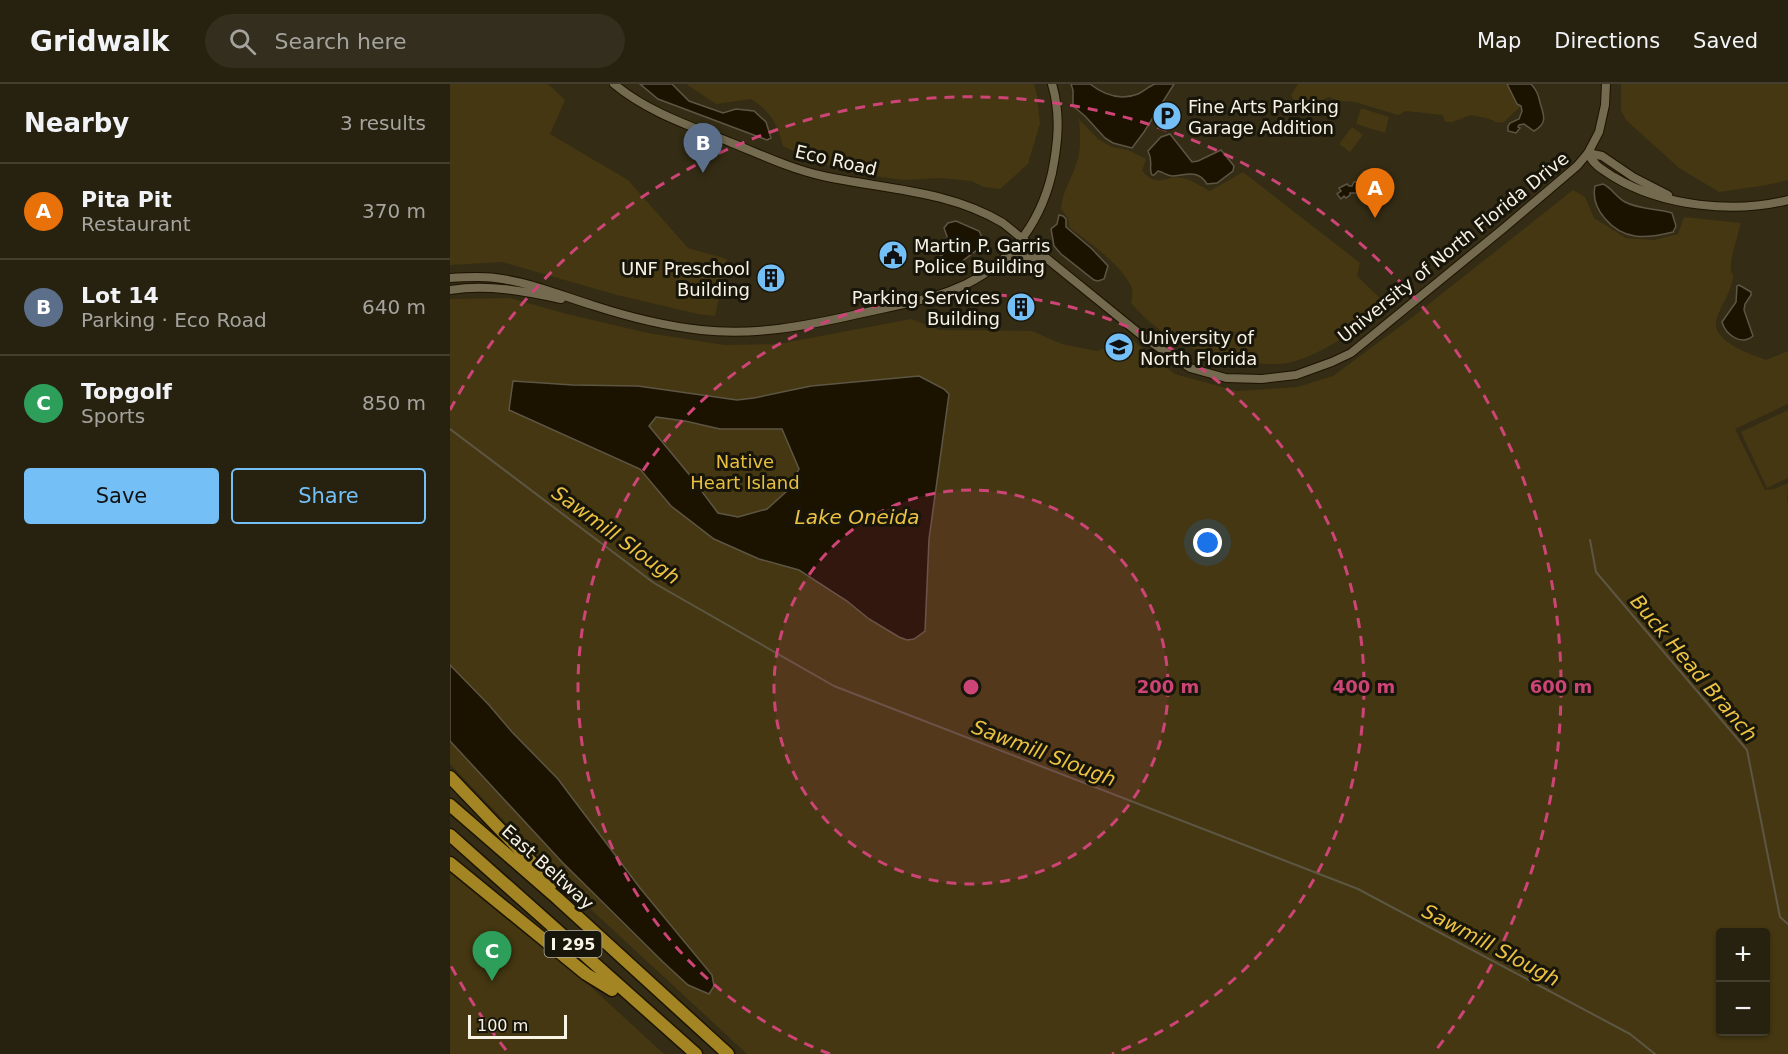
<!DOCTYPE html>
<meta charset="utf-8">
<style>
body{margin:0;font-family:"DejaVu Sans",sans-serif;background:#332e1d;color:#f1f3f6}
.controls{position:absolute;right:18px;bottom:18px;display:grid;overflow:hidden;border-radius:6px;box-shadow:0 2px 4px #0004}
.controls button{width:54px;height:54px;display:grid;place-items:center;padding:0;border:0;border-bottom:2px solid #433e2f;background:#27210f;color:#f1f3f6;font:30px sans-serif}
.scale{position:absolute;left:18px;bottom:15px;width:99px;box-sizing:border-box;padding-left:6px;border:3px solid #f8f3e4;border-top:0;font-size:16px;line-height:21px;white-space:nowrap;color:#f8f3e4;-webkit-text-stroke:4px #18150a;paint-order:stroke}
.you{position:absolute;left:758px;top:459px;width:21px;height:21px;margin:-15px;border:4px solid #fff;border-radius:50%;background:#1a73e8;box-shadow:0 0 0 9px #1a73e833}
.badge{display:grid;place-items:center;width:39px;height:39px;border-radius:50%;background:#74c0f6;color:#fff;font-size:20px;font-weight:700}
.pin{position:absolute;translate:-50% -50px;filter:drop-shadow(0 2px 3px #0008)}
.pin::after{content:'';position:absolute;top:32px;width:21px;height:18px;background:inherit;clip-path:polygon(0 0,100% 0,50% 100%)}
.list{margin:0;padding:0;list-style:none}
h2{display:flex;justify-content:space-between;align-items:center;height:78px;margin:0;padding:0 24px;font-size:26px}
h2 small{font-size:20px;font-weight:400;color:#a4a39e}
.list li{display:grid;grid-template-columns:39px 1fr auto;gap:18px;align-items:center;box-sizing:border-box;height:96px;padding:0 24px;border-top:2px solid #433e2f}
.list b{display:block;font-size:22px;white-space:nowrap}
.list p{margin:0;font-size:20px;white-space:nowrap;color:#a4a39e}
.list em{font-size:20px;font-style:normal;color:#a4a39e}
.actions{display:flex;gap:12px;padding:18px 24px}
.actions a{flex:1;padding:14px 0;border:2px solid #74c0f6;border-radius:6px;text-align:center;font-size:21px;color:#74c0f6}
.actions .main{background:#74c0f6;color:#111}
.icon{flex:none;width:33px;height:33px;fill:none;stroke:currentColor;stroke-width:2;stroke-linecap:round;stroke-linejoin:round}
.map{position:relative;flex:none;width:1338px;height:970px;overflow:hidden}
header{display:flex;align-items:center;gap:36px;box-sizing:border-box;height:84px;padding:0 30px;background:#27210f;border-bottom:2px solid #433e2f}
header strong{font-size:28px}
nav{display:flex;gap:33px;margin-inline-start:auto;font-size:21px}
.search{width:420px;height:54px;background:#332e1d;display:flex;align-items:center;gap:15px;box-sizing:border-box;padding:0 21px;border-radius:33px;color:#a4a39e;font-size:22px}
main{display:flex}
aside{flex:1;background:#27210f}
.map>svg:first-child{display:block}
</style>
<header>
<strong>Gridwalk</strong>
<div class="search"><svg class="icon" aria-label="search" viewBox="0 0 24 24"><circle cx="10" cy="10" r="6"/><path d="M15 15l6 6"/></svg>Search here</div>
<nav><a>Map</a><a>Directions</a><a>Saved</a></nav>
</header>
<main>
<aside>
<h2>Nearby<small>3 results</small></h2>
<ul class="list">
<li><span class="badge" style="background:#e8710a">A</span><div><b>Pita Pit</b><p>Restaurant</p></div><em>370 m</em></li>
<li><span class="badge" style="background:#5c6f8a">B</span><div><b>Lot 14</b><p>Parking · Eco Road</p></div><em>640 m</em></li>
<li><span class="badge" style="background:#2e9e5b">C</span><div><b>Topgolf</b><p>Sports</p></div><em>850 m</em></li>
</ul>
<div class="actions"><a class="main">Save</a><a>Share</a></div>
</aside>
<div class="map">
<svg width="1338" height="970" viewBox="0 0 1338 970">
<rect width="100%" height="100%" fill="#342c14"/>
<!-- green -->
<path fill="#443711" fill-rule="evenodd" d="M0 0H98L115 16 100 50 178 96 238 164 277 175 265 232 248 230 167 211 52 178 0 181Z
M236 0H584L587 11 590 40 578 80 550 105 534 103 521 97 491 94 454 96 399 89 360 75 333 62C327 39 321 28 301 15L266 20Z
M848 0H1057L1065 15 1071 22 1054 38 1048 39 1040 35 1021 31 1002 38H995L993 31 956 27 948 31 905 18 889 17 879 13 853 24 846 21 841 11Z
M1171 0H1338V96L1317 101 1269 108 1229 84 1176 36 1171 26Z
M911 24 939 33 935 49 906 40Z
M629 35 648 55 662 63 678 66 696 75 692 87C709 105 713 91 733 94 742 96 752 103 760 107L793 88 910 179 907 192 932 216V223C906 246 873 271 838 279 826 281 813 280 801 279 755 275 711 255 681 219 682 215 683 209 682 205 675 183 637 157 619 143L618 134 611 125C612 106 624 92 628 74 631 62 630 48 629 35Z
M902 43 913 51 900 68 889 60Z
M1123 106 1135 113 1144 134 1176 154 1204 156 1228 150 1234 133 1291 139C1288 151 1280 175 1281 185 1281 192 1284 188 1283 194 1281 208 1271 221 1267 234 1259 257 1300 270 1316 276L1338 267V320L1285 345 1315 406 1324 405 1338 399 1337 415 1338 420V970H297L120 806 0 680V657C77 740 153 825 238 901L262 891 190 804 108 695 62 648 39 621 0 581V215L60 214 117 230 198 249 274 261 328 260 461 235 490 246 582 247 612 260 647 267 681 254 695 267 725 290 787 307 847 303 883 292 960 235ZM469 292 494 305 499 310 479 455 475 547 449 553 419 535 397 517 349 486 309 475 264 455 221 422 190 385 59 326 63 297 123 301 188 302 287 316ZM1270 848H1316V948H1270Z
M1338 326V394L1317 404 1291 348Z
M206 333 307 344 332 345 349 385 337 407 317 425 288 433 268 429 238 389 199 342Z
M0 784 139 901 214 970H0Z"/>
<!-- water -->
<path fill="#1c1200" stroke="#5e5644" stroke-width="1.5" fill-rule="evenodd" d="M190 0H222L239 17 273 29 286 25 304 27 316 38 321 54 317 56 208 15Z
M621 0H640C654 11 670 17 688 10 694 7 699 2 705 0 710 0 718 0 724 0L694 48 682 64 663 59 655 54 635 32 623 22V6Z
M1057 0H1081C1089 9 1088 12 1091 22 1095 34 1096 40 1084 47L1074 40 1069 41 1068 43 1070 44 1066 49 1058 47V42L1060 39 1069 35 1072 27 1071 22 1067 20Z
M720 50 742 78 748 77 771 66 784 82 783 87 767 99 757 100C748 85 737 91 722 92 717 92 713 88 708 87L704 91H702C698 84 704 79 698 67L711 53Z
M904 98H913L912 102 917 103 916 109H900V111L896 114 894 112 891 115 887 110 891 107 889 104 897 100 899 102H902Z
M1153 100C1162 104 1166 113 1175 118 1190 126 1207 124 1222 129L1226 142 1223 148C1211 151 1198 154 1185 152 1163 149 1140 125 1145 102Z
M609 131 613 132 616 135V143L642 165 658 182 654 195 648 197 644 196 611 170 604 162 601 145 607 140Z
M506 137 529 147 535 160 511 178 494 187 490 186 486 180 488 175 494 169 499 158 494 144 498 139Z
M1289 201 1301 208V211L1295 220 1294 226 1303 252C1291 262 1276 251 1272 238L1286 218 1287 202Z
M469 292 494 305 499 310 479 455 475 547 464 555 457 556 449 553 419 535 397 517 349 486 309 475 264 455 221 422 190 385 59 326 63 297 123 301 188 302 287 316 304 314 361 302ZM206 333 235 337 270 345H332L349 385 337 407 317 425 288 433 268 429 238 389 199 342Z
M0 581 39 621 62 648 108 695 190 804 262 891 264 902 259 910 238 901 213 878 112 778 0 657Z"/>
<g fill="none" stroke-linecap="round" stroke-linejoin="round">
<!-- stream -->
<path stroke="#5e5644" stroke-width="2" d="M0 345 204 499 384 602 908 805 1180 950 1205 970
M1140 456 1146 488 1297 666 1330 833 1338 840"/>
<!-- minor casing -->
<g stroke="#1c1400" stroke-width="10">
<path id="minor" d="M164 0C199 29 241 42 282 59 312 71 341 85 373 92 433 105 498 106 553 139L696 255 740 284 776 294 812 295 846 291 882 278 901 269 1054 144 1127 82 1138 69 1149 48 1155 21 1156 0
M1138 69C1143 81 1153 86 1164 93 1212 122 1284 130 1338 116
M1138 69 1152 72 1183 93 1218 111
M554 175 567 172 595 174
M0 194C15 193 30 192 45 194 80 198 112 212 145 222 179 233 215 242 251 246 304 252 356 242 408 230 438 223 471 218 500 207 554 187 589 145 602 89 608 59 611 30 602 0
M0 206C38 200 74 207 111 215"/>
</g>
<!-- highway casing -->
<g stroke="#1c1400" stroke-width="15">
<path id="highway" d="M0 693 94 791 100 802
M0 721 107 814 278 970
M0 751 246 970
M0 779 136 890 162 906"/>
</g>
<!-- minor -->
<use href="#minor" stroke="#736a50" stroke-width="8"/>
<!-- highway -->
<use href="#highway" stroke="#a38524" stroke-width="12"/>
</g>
<!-- distance rings -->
<circle cx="521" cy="603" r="197" fill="#cd4476" fill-opacity=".12"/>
<g fill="none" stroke="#cd4476" stroke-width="3" stroke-dasharray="10 8">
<circle cx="521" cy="603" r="197"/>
<path d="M380 970A393 393 0 1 1 662 970"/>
<path d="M56 966A590 590 0 0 1 0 880M0 326A590 590 0 1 1 986 966"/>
</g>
<!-- icons -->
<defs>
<g id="parking-disc" transform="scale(1.5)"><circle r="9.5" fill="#74c0f6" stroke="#18150a"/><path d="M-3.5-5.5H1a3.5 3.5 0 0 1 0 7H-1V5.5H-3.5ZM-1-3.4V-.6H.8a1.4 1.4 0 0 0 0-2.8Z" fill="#111"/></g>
<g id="civic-disc" transform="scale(1.5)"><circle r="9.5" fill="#74c0f6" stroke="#18150a"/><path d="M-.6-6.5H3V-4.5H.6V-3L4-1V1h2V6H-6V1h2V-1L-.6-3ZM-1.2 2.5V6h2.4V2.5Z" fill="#111"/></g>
<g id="building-disc" transform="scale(1.5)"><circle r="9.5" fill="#74c0f6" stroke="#18150a"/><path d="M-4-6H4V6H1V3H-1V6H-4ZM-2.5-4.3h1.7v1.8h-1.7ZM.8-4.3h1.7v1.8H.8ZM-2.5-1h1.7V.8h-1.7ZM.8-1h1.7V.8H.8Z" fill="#111"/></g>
<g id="university-disc" transform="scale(1.5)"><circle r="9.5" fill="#74c0f6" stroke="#18150a"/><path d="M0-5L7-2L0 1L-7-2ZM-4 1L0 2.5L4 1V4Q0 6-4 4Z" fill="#111"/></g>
</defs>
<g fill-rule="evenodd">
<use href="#parking-disc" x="717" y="32"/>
<use href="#civic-disc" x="443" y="171"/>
<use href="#building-disc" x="321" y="194"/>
<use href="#building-disc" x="571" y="223"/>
<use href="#university-disc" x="669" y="263"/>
</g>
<g text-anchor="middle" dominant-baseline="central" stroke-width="6" stroke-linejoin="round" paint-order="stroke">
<!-- shield labels -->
<rect fill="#18150a" stroke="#b5b0a3" stroke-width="1.5" x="94.5" y="847" width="57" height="26" rx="4.5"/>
<g font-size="16" font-weight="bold" fill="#f8f3e4">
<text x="123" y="860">I 295</text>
</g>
<!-- poi labels -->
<g font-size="18" fill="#f8f3e4" stroke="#18150a" text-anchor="start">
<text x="738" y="22">Fine Arts Parking<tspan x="738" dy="21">Garage Addition</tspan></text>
<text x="464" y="161">Martin P. Garris<tspan x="464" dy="21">Police Building</tspan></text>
<text x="300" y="184" text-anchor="end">UNF Preschool<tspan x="300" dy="21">Building</tspan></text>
<text x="550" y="213" text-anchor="end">Parking Services<tspan x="550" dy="21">Building</tspan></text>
<text x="690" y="253">University of<tspan x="690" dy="21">North Florida</tspan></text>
</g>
<!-- street labels -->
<g font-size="18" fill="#f8f3e4" stroke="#18150a">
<text transform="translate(386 76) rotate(13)">Eco Road</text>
<text transform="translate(1003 163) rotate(-39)">University of North Florida Drive</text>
<text transform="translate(98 783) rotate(42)">East Beltway</text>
</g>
<!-- park labels -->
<g font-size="18" fill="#e9c03f" stroke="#18150a">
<text x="295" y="377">Native<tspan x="295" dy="21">Heart Island</tspan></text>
</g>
<!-- water labels -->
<g font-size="20" font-style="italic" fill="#ebc241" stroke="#18150a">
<text x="407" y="433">Lake Oneida</text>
<text transform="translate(166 451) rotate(36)">Sawmill Slough</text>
<text transform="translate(1244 584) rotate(50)">Buck Head Branch</text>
<text transform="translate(594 669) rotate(21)">Sawmill Slough</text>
<text transform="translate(1041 861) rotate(28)">Sawmill Slough</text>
</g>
</g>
<circle cx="521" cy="603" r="9" fill="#cd4476" stroke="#18150a" stroke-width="3"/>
<g font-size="18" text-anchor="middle" font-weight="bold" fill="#cd4476" stroke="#18150a" stroke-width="6" stroke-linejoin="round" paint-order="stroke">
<text x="718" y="609">200 m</text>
<text x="914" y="609">400 m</text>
<text x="1111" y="609">600 m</text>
</g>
</svg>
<div class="controls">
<button>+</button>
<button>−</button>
</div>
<div class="scale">100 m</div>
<div class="you"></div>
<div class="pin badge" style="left:925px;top:134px;background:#e8710a">A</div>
<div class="pin badge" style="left:253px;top:89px;background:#5c6f8a">B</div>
<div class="pin badge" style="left:42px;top:897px;background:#2e9e5b">C</div>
</div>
</main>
